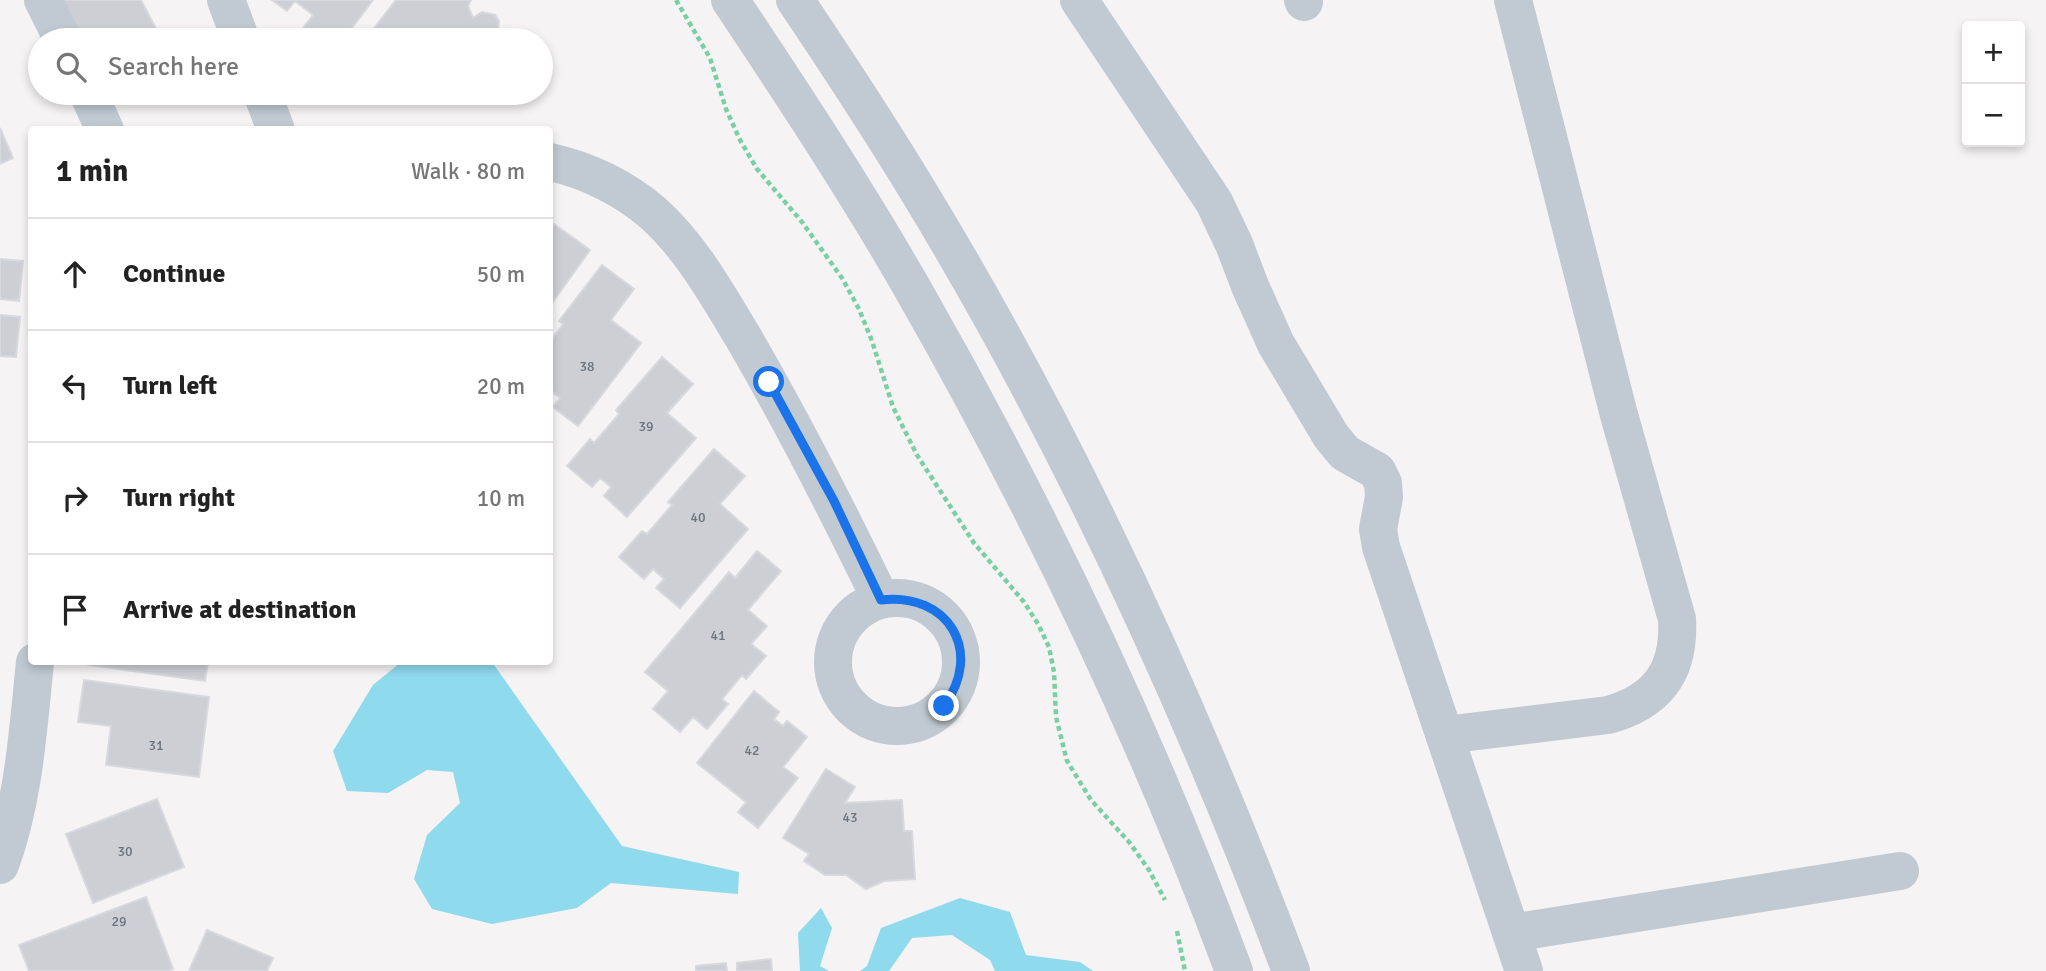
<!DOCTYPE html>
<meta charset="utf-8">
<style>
body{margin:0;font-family:Signika,sans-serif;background:#f2f2f2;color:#222}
.controls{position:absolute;right:21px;top:21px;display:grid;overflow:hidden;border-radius:7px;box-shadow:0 4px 10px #0003}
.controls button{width:63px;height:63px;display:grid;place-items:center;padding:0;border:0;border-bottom:2px solid #e0e0e0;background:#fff;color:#222;font:35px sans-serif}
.stop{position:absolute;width:21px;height:21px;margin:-16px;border:5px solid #1a73e8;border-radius:50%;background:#fff}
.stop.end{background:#1a73e8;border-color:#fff;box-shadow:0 2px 7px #0008}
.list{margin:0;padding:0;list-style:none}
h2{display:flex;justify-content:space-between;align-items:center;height:91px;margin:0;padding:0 28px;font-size:30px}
h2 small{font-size:23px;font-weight:400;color:#767676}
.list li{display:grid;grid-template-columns:46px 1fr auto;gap:21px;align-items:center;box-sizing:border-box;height:112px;padding:0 28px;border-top:2px solid #e0e0e0}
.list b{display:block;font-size:26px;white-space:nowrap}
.list em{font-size:23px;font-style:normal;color:#767676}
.icon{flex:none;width:38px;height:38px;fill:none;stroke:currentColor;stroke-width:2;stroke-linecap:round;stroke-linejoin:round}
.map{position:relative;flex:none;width:2046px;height:971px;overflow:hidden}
.search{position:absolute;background:#fff;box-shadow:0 4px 10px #0003;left:28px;top:28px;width:525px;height:77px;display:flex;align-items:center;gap:18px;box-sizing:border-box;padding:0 24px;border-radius:38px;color:#767676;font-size:26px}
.panel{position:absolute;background:#fff;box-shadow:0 4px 10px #0003;left:28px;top:126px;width:525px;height:539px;border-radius:7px}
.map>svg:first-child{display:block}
</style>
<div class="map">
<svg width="2046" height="971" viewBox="0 0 2046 971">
<rect width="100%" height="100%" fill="#f5f3f3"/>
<!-- water -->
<path fill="#90daee" d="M401 662H492L622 846 739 872 738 894 611 883 577 908 492 924 432 909 414 879 427 835 460 803 453 772 427 770 388 793 347 791 333 751 373 685Z
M960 898 1010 912 1026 955 1080 962 1093 971H995L990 960 952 935 912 938 889 971H860L867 966 881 928Z
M821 908 832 928 820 966 829 971H800L798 933Z"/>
<!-- building -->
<path fill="#cdcfd5" stroke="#d7d9de" stroke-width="2" d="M60 0H141L162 40H82Z
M272 0H373L343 40H294L313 15 295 1 287 11Z
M396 0H471L468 6 473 18 482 12 495 15 499 21 497 35 487 40H365Z
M0 128 13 158 0 164Z
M554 224 590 250 550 306V231Z
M0 259 23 261 19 301 0 299Z
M602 265 634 289 611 320 641 343 578 426 553 407 560 398 550 390V342L563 324 559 321Z
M0 315 20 317 16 357 0 356Z
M662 357 693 384 667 413 696 438 627 517 604 496 611 487 600 478 592 487 567 466 590 439 594 443 619 414 616 410Z
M714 449 745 476 720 504 748 529 680 608 656 588 664 579 653 569 644 579 619 557 642 531 647 534 672 505 668 502Z
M757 551 781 571 748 610 767 626 751 644 766 656 746 679 742 675 722 699 728 704 707 729 693 717 680 732 653 709 668 691 645 672 729 572 735 578Z
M88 662H208L205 681 88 665Z
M84 680 209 697 199 777 106 765 111 726 78 722Z
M754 691 779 712 774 719 783 726 787 721 807 737 783 767 798 778 758 828 738 812 746 802 697 763Z
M826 769 855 787 845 803 902 800 904 831H912L915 879 884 881 866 889 846 875H825L804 861 809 854 783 838Z
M157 799 184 867 93 903 66 834Z
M146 897 173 969 168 971H29L19 945Z
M207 930 273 958 267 971H189Z
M771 959 772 971H737V963Z
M726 963 727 971H696V966Z"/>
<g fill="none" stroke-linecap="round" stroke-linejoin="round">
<!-- path -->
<path stroke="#7ad0a6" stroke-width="4.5" stroke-dasharray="5 3.5" stroke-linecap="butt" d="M676 0 710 58 726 109 740 140 757 169 802 222 842 278 859 309 872 341 893 407 917 455 974 543 1024 602 1038 624 1049 647 1054 672 1056 717 1067 761 1091 800 1129 842 1149 870 1165 900
M1177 931 1185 971"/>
<!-- minor -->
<path stroke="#c1cad2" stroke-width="38" d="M43 0 63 40
M226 0 241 40
M1079 0 1214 202 1234 244 1250 286 1276 344 1331 436 1345 453 1377 471 1383 483 1384 497 1378 529 1381 547 1524 971
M1303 0 1304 2
M88 93 105 130
M262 93 276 130
M550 162C587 170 624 188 653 213 691 247 717 294 743 337 793 423 838 511 881 600
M833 662a64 64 0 1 1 128 0a64 64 0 1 1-128 0Z
M1445 735 1608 715C1658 701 1680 671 1677 619L1619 415 1513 0
M0 865C24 800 28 730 35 662
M1511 933 1900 871"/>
<!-- tertiary -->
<path stroke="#c1cad2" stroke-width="38" d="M730 0C794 96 858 193 915 293 1039 510 1147 737 1234 971
M795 0C838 64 880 128 920 194 1069 439 1190 703 1291 971"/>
</g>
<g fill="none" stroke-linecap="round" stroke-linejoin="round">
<!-- route -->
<path stroke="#1a73e8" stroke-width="9" d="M769 382 834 501 881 600C948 592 984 651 944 706"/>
</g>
<g text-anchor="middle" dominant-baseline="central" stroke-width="5" stroke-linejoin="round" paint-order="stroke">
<!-- number labels -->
<g font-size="14" fill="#6b747e">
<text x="587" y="366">38</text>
<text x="646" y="426">39</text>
<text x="698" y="517">40</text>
<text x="718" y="635">41</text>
<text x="156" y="745">31</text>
<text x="752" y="750">42</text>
<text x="850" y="817">43</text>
<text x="125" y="851">30</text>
<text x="119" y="921">29</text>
</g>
</g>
</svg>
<div class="controls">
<button>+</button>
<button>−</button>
</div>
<div class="stop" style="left:769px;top:382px"></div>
<div class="stop end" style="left:944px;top:706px"></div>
<div class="search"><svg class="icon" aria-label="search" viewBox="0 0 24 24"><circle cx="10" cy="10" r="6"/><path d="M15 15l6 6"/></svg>Search here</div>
<section class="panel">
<h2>1 min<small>Walk · 80 m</small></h2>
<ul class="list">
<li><svg class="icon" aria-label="ahead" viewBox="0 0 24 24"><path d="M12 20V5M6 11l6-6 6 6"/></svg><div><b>Continue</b></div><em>50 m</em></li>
<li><svg class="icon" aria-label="left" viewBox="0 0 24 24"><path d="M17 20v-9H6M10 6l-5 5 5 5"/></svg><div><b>Turn left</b></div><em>20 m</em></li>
<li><svg class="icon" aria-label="right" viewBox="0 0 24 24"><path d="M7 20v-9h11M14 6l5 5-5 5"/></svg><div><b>Turn right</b></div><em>10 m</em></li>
<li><svg class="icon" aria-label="arrive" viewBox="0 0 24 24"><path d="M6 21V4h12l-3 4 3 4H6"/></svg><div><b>Arrive at destination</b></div></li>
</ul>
</section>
</div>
